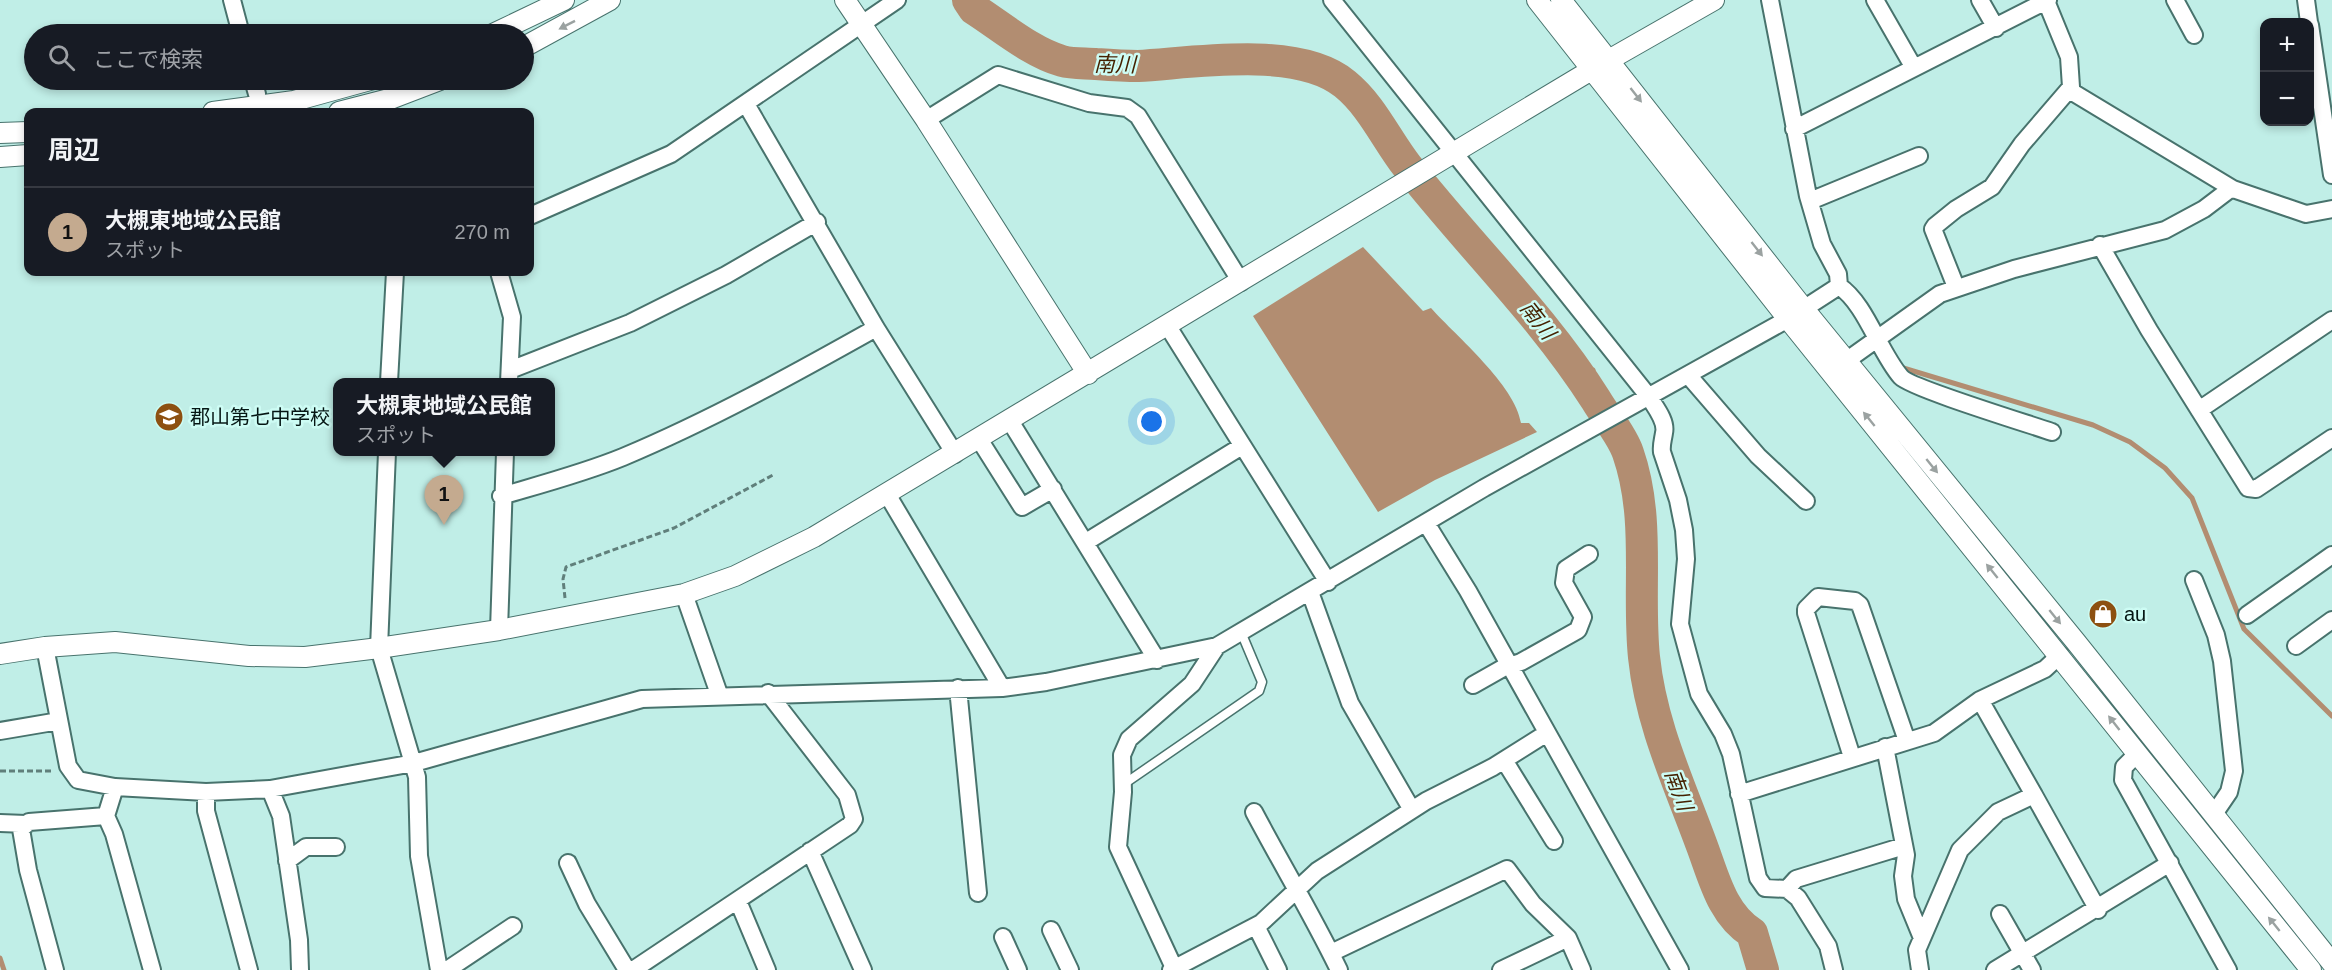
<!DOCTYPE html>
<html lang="ja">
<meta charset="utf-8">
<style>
body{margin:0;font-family:Helvetica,"Noto Sans JP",sans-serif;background:#20242c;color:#f1f3f6}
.controls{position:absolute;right:18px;top:18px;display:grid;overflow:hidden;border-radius:12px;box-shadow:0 3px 9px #0003}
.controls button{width:54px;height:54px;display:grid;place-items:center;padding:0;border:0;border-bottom:2px solid #363941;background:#171b24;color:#f1f3f6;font:30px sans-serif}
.you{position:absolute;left:1152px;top:422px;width:21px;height:21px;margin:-15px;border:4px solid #fff;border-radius:50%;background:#1a73e8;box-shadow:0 0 0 9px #1a73e833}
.badge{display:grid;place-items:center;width:39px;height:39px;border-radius:50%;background:#c4aa8f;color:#111;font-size:20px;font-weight:700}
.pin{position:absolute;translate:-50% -50px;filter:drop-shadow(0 2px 3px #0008)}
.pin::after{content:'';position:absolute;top:32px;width:21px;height:18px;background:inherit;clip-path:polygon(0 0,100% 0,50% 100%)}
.popup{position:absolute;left:333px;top:378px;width:222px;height:78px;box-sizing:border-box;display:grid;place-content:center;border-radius:12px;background:#171b24;filter:drop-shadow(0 2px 4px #0005);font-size:20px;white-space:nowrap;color:#9ea1a6}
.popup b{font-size:22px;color:#f1f3f6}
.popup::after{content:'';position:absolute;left:50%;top:100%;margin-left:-12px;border:12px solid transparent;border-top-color:#171b24}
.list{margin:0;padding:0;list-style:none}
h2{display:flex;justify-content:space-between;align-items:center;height:78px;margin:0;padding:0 24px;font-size:26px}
h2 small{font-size:20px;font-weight:400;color:#9ea1a6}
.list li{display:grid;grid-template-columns:39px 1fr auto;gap:18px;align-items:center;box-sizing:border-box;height:90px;padding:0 24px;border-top:2px solid #363941}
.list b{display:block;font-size:22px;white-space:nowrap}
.list p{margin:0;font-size:20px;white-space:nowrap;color:#9ea1a6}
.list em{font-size:20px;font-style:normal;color:#9ea1a6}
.icon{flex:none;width:33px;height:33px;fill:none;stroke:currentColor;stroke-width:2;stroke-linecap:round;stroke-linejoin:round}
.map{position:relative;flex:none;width:2332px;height:970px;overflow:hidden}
.search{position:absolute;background:#171b24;box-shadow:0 3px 9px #0003;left:24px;top:24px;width:510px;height:66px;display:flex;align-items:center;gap:15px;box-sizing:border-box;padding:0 21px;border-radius:33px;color:#9ea1a6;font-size:22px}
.panel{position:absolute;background:#171b24;box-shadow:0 3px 9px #0003;left:24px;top:108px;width:510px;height:168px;border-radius:12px}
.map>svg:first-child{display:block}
</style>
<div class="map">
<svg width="2332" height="970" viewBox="0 0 2332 970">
<rect width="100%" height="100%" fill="#c0eee7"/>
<!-- water -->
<path fill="#b28d71" d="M1363 247 1423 311 1431 308C1457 337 1515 385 1521 423H1529L1537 432 1435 480 1378 512 1253 316Z"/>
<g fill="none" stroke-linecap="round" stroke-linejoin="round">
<!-- stream -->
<path stroke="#b28d71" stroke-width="5" d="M1900 367 2093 425 2130 442 2165 468 2192 498 2244 629 2332 716
M1581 377 1593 370
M0 958 4 970"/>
<!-- river -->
<path stroke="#b28d71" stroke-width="32" d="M968 0 974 9C1002 27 1031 52 1062 61 1073 64 1086 63 1096 64 1110 65 1124 66 1138 66 1194 63 1298 45 1345 84 1372 106 1386 139 1407 166 1469 245 1542 315 1596 400 1606 417 1622 435 1628 453 1651 519 1637 589 1644 657 1651 725 1679 783 1702 846 1714 878 1722 914 1752 933L1763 970"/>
<!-- service casing -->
<g stroke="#48736d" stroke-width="11">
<path id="service" d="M1124 784 1259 691 1262 682 1241 632"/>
</g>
<!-- minor casing -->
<g stroke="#48736d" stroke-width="20">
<path id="minor" d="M232 0 241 34
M1332 0 1649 397C1655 407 1667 421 1664 433 1663 440 1661 445 1662 452L1678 500 1684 530 1686 559 1680 624 1699 694 1723 734 1731 754 1758 878 1765 888 1787 889 1798 898 1828 946 1834 970
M1875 0 1914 68
M1980 0 1996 28
M2175 0 2194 35
M2306 0 2309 22
M2310 25 2332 175
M253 80 257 94
M2069 90 2233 189
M746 104 876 328 955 454
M926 120 998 75 1089 103 1127 108 1138 116 1241 282
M1794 129 2048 0
M1810 201 1919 156
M530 216 671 154 897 0
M2100 245 2149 330 2248 488 2256 489 2332 438
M499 272 512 317 509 382
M1839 286C1866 304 1879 352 1901 377 1911 388 2029 424 2052 432
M1956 287 1933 229 1935 226 1956 209 1992 187 2022 144 2071 87 2069 57 2046 1
M1167 325 1328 582
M1846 361 1940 294 2014 269 2165 230 2204 209 2229 190 2233 189 2306 214 2332 209
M510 370 630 323 726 275 817 222
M1688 375 1758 456 1806 501
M389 382 395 272
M2199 410 2332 320
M1010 421 1157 660
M979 439 1022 507 1053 489
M387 452 379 648 417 777 419 856 439 970
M887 494 1002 688
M501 496C542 484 584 473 623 457 711 420 794 374 876 328
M1426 523 1468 591 1680 970
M1086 542 1242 446
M2194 580 2216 635 2222 661 2234 771 2229 792 2214 814
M1310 592 1350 703 1412 810
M684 594 719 694
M2247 615 2332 555
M499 630 505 452
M2296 646 2332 620
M45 647 68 766 78 780 115 787 206 792 270 789 414 763 642 699 1002 688 1046 682 1217 646 1484 488 1788 319 1839 286 1838 274 1822 244 1808 196 1770 0
M1473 685 1503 668 1521 662 1578 630 1583 617 1564 583 1566 569 1589 554
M958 688 978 893
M0 731 59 721
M1885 747 1906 855 1903 876 1906 899 1922 938
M2138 753 2124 767 2123 780 2228 970
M1852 757 1806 613V609L1818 597 1855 601 1860 605 1907 741
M1504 760 1554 841
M270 789 281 816 299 940 300 970
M206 792V811L249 970
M1739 794 1934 733 1980 700 2045 669 2060 655
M2034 795 2098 910
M1254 812C1282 865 1313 916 1339 970
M106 816 114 834 152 970
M0 823 26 824
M810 851 863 970
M287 861 306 847H336
M568 863 587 904 627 970
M1787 889 1796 879 1904 846
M738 901 767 970
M2000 914 2032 970
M1256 926 1278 970
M1051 930 1070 970
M1003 937 1018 970
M1331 953 1507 869 1533 904 1568 938 1582 970
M55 970 28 870 21 829 29 822 106 816 115 787
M447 970 513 926
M633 970 850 825 854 819 847 795 768 693
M1171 970 1261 923 1317 871 1426 801 1493 767 1547 733
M1175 970 1118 847 1123 792 1122 755 1129 739 1192 684 1217 646
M1501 970 1568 938
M1920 970 1917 950 1960 850 1998 812 2034 795 1980 700
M1995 970 2170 863"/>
</g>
<!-- tertiary casing -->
<g stroke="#48736d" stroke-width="22">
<path id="tertiary" d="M845 0 926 120 1088 374
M1537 0 1788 319 2311 970
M1561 0 1804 309 2076 642 2332 963
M493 34 564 0
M524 47 610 0
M213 112 294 101 370 80
M339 112 393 98 440 80
M0 133 28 132
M0 157 28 155
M0 654 45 647 115 642 249 656 305 657 379 648 499 630 684 594 735 576 814 537 1593 69 1714 0"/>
</g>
<!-- path -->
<path stroke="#607f7b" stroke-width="3" stroke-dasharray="6 3" stroke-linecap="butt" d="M565 598 563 579 566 567 674 528 773 475
M0 771H53"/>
<!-- service -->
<use href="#service" stroke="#fff" stroke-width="8"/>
<!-- minor -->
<use href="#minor" stroke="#fff" stroke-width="16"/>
<!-- tertiary -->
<use href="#tertiary" stroke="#fff" stroke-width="20"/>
</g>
<!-- one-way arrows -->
<defs><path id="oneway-solid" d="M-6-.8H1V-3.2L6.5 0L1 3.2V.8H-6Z" transform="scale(1.5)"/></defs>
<g fill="#9ba2a1">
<use href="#oneway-solid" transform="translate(567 25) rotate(153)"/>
<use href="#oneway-solid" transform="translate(1636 95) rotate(52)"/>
<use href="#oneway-solid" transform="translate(1757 249) rotate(52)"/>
<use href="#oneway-solid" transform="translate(1869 419) rotate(-129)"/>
<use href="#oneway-solid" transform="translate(1932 466) rotate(51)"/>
<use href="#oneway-solid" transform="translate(1992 571) rotate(-129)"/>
<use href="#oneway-solid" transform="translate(2055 617) rotate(51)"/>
<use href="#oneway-solid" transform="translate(2114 723) rotate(-128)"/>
<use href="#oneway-solid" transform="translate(2274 924) rotate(-129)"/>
</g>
<!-- icons -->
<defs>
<g id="school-disc" transform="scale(1.5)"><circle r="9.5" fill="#8d5011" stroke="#cdfcf4"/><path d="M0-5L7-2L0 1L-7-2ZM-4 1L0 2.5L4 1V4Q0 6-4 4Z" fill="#fff"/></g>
<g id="shop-disc" transform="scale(1.5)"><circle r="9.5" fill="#8d5011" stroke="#cdfcf4"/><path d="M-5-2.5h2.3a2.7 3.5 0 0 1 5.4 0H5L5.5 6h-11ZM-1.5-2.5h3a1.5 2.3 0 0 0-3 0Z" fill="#fff"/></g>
</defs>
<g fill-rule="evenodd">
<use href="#school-disc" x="169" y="417"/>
<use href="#shop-disc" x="2103" y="614"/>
</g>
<g text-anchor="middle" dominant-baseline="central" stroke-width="5" stroke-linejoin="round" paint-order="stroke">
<!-- poi labels -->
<g font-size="20" fill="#051614" stroke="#cdfcf4" text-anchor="start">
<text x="190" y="417">郡山第七中学校</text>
<text x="2124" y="614">au</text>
</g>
<!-- water labels -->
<g font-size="21" font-style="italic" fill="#452100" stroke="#cdfcf4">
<text transform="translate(1115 64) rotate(1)">南川</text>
<text transform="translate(1538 320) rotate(52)">南川</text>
<text transform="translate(1679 790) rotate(70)">南川</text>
</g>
</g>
</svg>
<div class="controls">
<button>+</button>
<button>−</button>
</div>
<div class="you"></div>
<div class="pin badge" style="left:444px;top:525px">1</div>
<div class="popup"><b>大槻東地域公民館</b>スポット</div>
<div class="search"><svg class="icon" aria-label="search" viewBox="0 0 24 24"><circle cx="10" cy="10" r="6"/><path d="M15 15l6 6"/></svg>ここで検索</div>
<section class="panel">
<h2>周辺<small></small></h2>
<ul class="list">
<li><span class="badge">1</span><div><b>大槻東地域公民館</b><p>スポット</p></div><em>270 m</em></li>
</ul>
</section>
</div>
